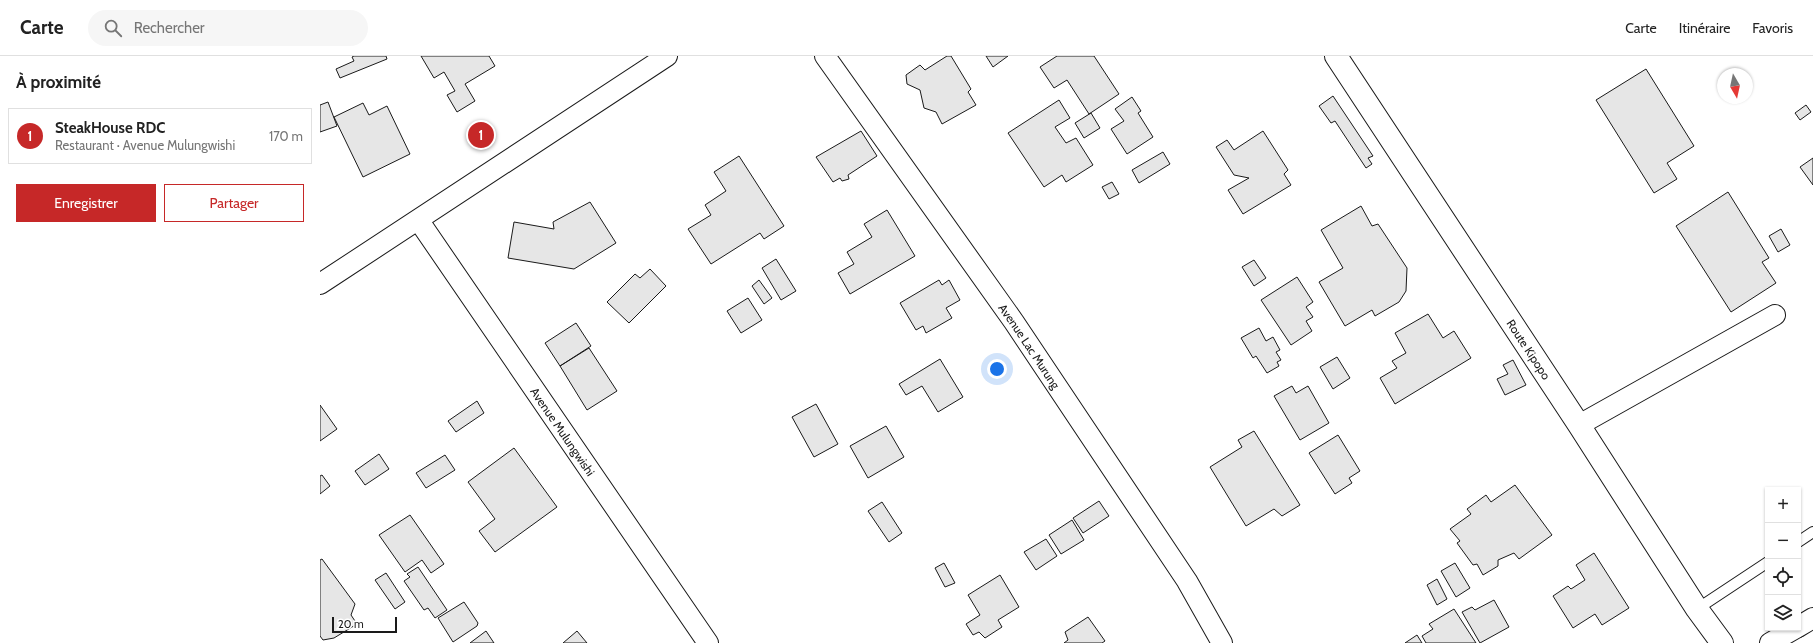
<!DOCTYPE html>
<html lang="fr">
<meta charset="utf-8">
<style>
body{margin:0;font-family:Cabin,sans-serif;background:#f6f6f6;color:#222}
.controls{position:absolute;right:12px;bottom:12px;display:grid;overflow:hidden;border-radius:0px;box-shadow:0 1px 3px #0004}
.controls button{width:36px;height:36px;display:grid;place-items:center;padding:0;border:0;border-bottom:1px solid #e0e0e0;background:#fff;color:#222;font:20px sans-serif}
.compass{position:absolute;left:1397px;top:12px;width:36px;height:36px;border-radius:50%;background:#fff;box-shadow:0 1px 3px #0004;rotate:171deg}
.scale{position:absolute;left:12px;bottom:10px;width:65px;box-sizing:border-box;padding-left:4px;border:2px solid #1a1a1a;border-top:0;font-size:11px;line-height:14px;white-space:nowrap;color:#1a1a1a;-webkit-text-stroke:3px #fff;paint-order:stroke}
.you{position:absolute;left:677px;top:313px;width:14px;height:14px;margin:-10px;border:3px solid #fff;border-radius:50%;background:#1a73e8;box-shadow:0 0 0 6px #1a73e833}
.badge{display:grid;place-items:center;width:26px;height:26px;border-radius:50%;background:#c62828;color:#fff;font-size:13px;font-weight:700}
.pin{position:absolute;translate:-50% -50%;border:2px solid #fff;box-shadow:0 1px 4px #0006}
.list{margin:0;padding:0;list-style:none}
h2{display:flex;justify-content:space-between;align-items:center;height:52px;margin:0;padding:0 16px;font-size:17px}
h2 small{font-size:13px;font-weight:400;color:#767676}
.list li{display:grid;grid-template-columns:26px 1fr auto;gap:12px;align-items:center;box-sizing:border-box;height:56px;margin:0 8px 8px;padding:0 8px;border:1px solid #e0e0e0;border-radius:0px}
.list b{display:block;font-size:15px;white-space:nowrap}
.list p{margin:0;font-size:13px;white-space:nowrap;color:#767676}
.list em{font-size:13px;font-style:normal;color:#767676}
.actions{display:flex;gap:8px;padding:12px 16px}
.actions a{flex:1;padding:9px 0;border:1px solid #c62828;border-radius:0px;text-align:center;font-size:14px;color:#c62828}
.actions .main{background:#c62828;color:#fff}
.icon{flex:none;width:22px;height:22px;fill:none;stroke:currentColor;stroke-width:2;stroke-linecap:round;stroke-linejoin:round}
.map{position:relative;flex:none;width:1493px;height:587px;overflow:hidden}
header{display:flex;align-items:center;gap:24px;box-sizing:border-box;height:56px;padding:0 20px;background:#fff;border-bottom:1px solid #e0e0e0}
header strong{font-size:19px}
nav{display:flex;gap:22px;margin-inline-start:auto;font-size:14px}
.search{width:280px;height:36px;background:#f6f6f6;display:flex;align-items:center;gap:10px;box-sizing:border-box;padding:0 14px;border-radius:22px;color:#767676;font-size:15px}
main{display:flex}
aside{flex:1;background:#fff}
.map>svg:first-child{display:block}
</style>
<header>
<strong>Carte</strong>
<div class="search"><svg class="icon" aria-label="search" viewBox="0 0 24 24"><circle cx="10" cy="10" r="6"/><path d="M15 15l6 6"/></svg>Rechercher</div>
<nav><a>Carte</a><a>Itinéraire</a><a>Favoris</a></nav>
</header>
<main>
<aside>
<h2>À proximité<small></small></h2>
<ul class="list">
<li><span class="badge">1</span><div><b>SteakHouse RDC</b><p>Restaurant · Avenue Mulungwishi</p></div><em>170 m</em></li>
</ul>
<div class="actions"><a class="main">Enregistrer</a><a>Partager</a></div>
</aside>
<div class="map">
<svg width="1493" height="587" viewBox="0 0 1493 587">
<rect width="100%" height="100%" fill="#fff"/>
<!-- building -->
<path fill="#e6e6e6" stroke="#1a1a1a" d="M34 0H66L67 3 20 22 16 13 34 5 32 1Z
M101 0H169L175 10 145 28 155 45 137 56 127 39 135 35 124 16 114 22Z
M627 0H631L651 33 648 36 656 49 622 68 616 56 604 52 600 34 587 28 586 19 600 9 605 14Z
M666 0H688L673 11Z
M737 0H774L799 38 769 58 747 24 734 32 720 11Z
M1326 13 1374 90 1347 107 1357 123 1334 137 1276 44Z
M1013 40 1053 100 1048 102 1052 108 1046 112 1015 65 1011 67 999 50Z
M812 41 821 55 818 57 833 81 807 98 791 73 804 65 795 53Z
M739 44 750 62 735 71 746 87 756 82 773 109 746 126 742 119 724 131 688 77Z
M8 46 17 70 0 76V49Z
M43 47 49 59 67 50 90 98 43 121 14 61Z
M1486 49 1491 56 1480 64 1475 57Z
M771 57 780 72 764 82 755 67Z
M541 75 557 100 528 119 529 123 522 125 520 122 513 126 496 101Z
M943 75 968 114 964 118 971 129 923 158 908 134 929 122 914 119 896 91 907 84 914 94Z
M843 96 850 108 819 127 812 114Z
M419 100 464 170 444 183 440 177 391 208 368 173 391 159 385 149 406 135 394 116Z
M1493 102V129L1480 111Z
M792 126 799 138 789 143 782 131Z
M1408 136 1449 202 1442 206 1456 227 1411 256 1356 170Z
M270 146 296 187 254 213 188 202 194 166 234 173 233 166Z
M1041 150 1052 170 1058 168 1087 212 1086 235 1079 246 1055 260 1052 254 1025 270 999 226 1023 212 1001 174Z
M567 154 595 200 530 238 518 217 534 208 527 196 552 181 544 168Z
M1461 173 1470 189 1458 196 1449 180Z
M456 203 476 235 461 244 442 212Z
M934 204 946 222 934 230 922 211Z
M330 213 346 230 309 267 287 246 315 218 320 222Z
M977 221 993 246 986 251 993 261 986 265 992 275 971 289 941 244Z
M439 224 452 242 444 248 432 230Z
M619 224 622 229 629 224 640 244 626 252 632 262 606 277 603 270 596 274 580 247Z
M428 242 442 264 421 277 407 255Z
M1108 258 1123 282 1134 275 1151 302 1075 348 1060 322 1077 312 1072 305 1086 297 1075 277Z
M256 267 271 290 240 310 225 287Z
M939 272 946 285 953 281 960 294 956 296 961 304 957 306 959 310 947 317 936 300 933 302 921 282Z
M269 292 297 335 267 354 240 310Z
M1017 301 1030 322 1013 333 1000 311Z
M620 303 643 341 618 356 602 330 586 339 579 328Z
M1193 304 1206 329 1185 339 1177 323 1188 318 1183 309Z
M972 330 976 337 988 330 1009 367 980 384 954 340Z
M157 345 164 357 136 376 128 365Z
M496 348 518 388 494 401 472 361Z
M0 349 17 373 0 385Z
M566 370 584 401 548 422 530 390Z
M934 375 980 449 962 460 954 453 926 470 890 411 922 391 918 384Z
M1018 379 1040 415 1029 422 1032 427 1015 438 989 397Z
M194 392 237 451 175 496 159 475 175 463 148 426Z
M59 398 69 413 45 429 35 415Z
M125 399 135 414 106 432 96 417Z
M2 419 10 430 0 438V420Z
M1195 429 1232 479 1199 503 1194 497 1178 504V510L1163 519 1157 508 1153 509 1137 487 1140 485 1130 473 1151 458 1147 453 1166 439 1171 446Z
M779 445 789 460 763 477 753 462Z
M562 446 582 477 569 486 548 455Z
M90 459 124 508 111 517 102 504 85 516 59 479Z
M752 464 764 484 741 498 729 479Z
M726 483 737 500 716 514 704 496Z
M1274 497 1309 552 1282 569 1275 558 1253 572 1233 540 1248 530 1251 533 1265 524 1256 509Z
M2 503 35 548 31 559 37 568 14 582 3 584 0 580V504Z
M624 507 635 527 625 531 615 512Z
M1135 507 1150 532 1136 541 1121 515Z
M98 511 127 554 115 562 108 552 104 554 84 525 90 521 87 518Z
M66 517 85 546 75 553 55 524Z
M680 519 699 551 678 564 682 571 665 582 659 576 653 579 646 568 660 559 648 539Z
M1117 523 1127 543 1117 549 1107 529Z
M1174 544 1189 571 1160 587 1142 556 1152 551 1155 554Z
M144 546 158 567 157 570 133 586 118 562Z
M1134 553 1156 587H1106L1102 580 1113 573 1109 568Z
M768 561 785 585 782 587H744L748 584 745 576Z
M166 575 174 587H150Z
M257 575 267 587H243Z
M1097 579 1102 587H1085Z"/>
<g fill="none" stroke-linecap="round" stroke-linejoin="round">
<!-- service casing -->
<g stroke="#1a1a1a" stroke-width="12">
<path id="service" d="M1478 486 1493 476
M1377 553 1448 506"/>
</g>
<!-- minor casing -->
<g stroke="#1a1a1a" stroke-width="22">
<g id="minor">
<path id="s1" d="M505 0 694 266 867 525 902 587"/>
<path id="s2" d="M99 165 388 587"/>
<path d="M0 228 347 0"/>
<path d="M1259 369 1455 259"/>
<path d="M1478 571 1493 562"/>
<path d="M1450 587 1476 572"/>
</g>
</g>
<!-- secondary casing -->
<g stroke="#1a1a1a" stroke-width="24">
<g id="secondary">
<path id="s3" d="M1016 0 1259 369 1377 553 1402 587"/>
</g>
</g>
<!-- service -->
<use href="#service" stroke="#fff" stroke-width="10"/>
<!-- minor -->
<use href="#minor" stroke="#fff" stroke-width="20"/>
<!-- secondary -->
<use href="#secondary" stroke="#fff" stroke-width="22"/>
</g>
<g text-anchor="middle" dominant-baseline="central" stroke-width="3" stroke-linejoin="round" paint-order="stroke">
<!-- street labels -->
<g font-size="12" fill="#1a1a1a" stroke="#fff">
<text stroke="none"><textPath href="#s1" startOffset="355">Avenue Lac Murung</textPath></text>
<text stroke="none"><textPath href="#s3" startOffset="351">Route Kipopo</textPath></text>
<text stroke="none"><textPath href="#s2" startOffset="255">Avenue Mulungwishi</textPath></text>
</g>
</g>
</svg>
<div class="controls">
<button>+</button>
<button>−</button>
<button><svg class="icon" aria-label="locate" viewBox="0 0 24 24"><circle cx="12" cy="12" r="6"/><path d="M12 2v4M12 18v4M2 12h4M18 12h4"/></svg></button>
<button><svg class="icon" aria-label="layers" viewBox="0 0 24 24"><path d="M12 4l9 5-9 5-9-5zM3 14l9 5 9-5"/></svg></button>
</div>
<svg class="compass" viewBox="-18 -18 36 36"><path d="M0-13l5 13h-10z" fill="#e53935"/><path d="M0 13l5-13h-10z" fill="#767676"/></svg>
<div class="scale">20 m</div>
<div class="you"></div>
<div class="pin badge" style="left:161px;top:79px">1</div>
</div>
</main>
